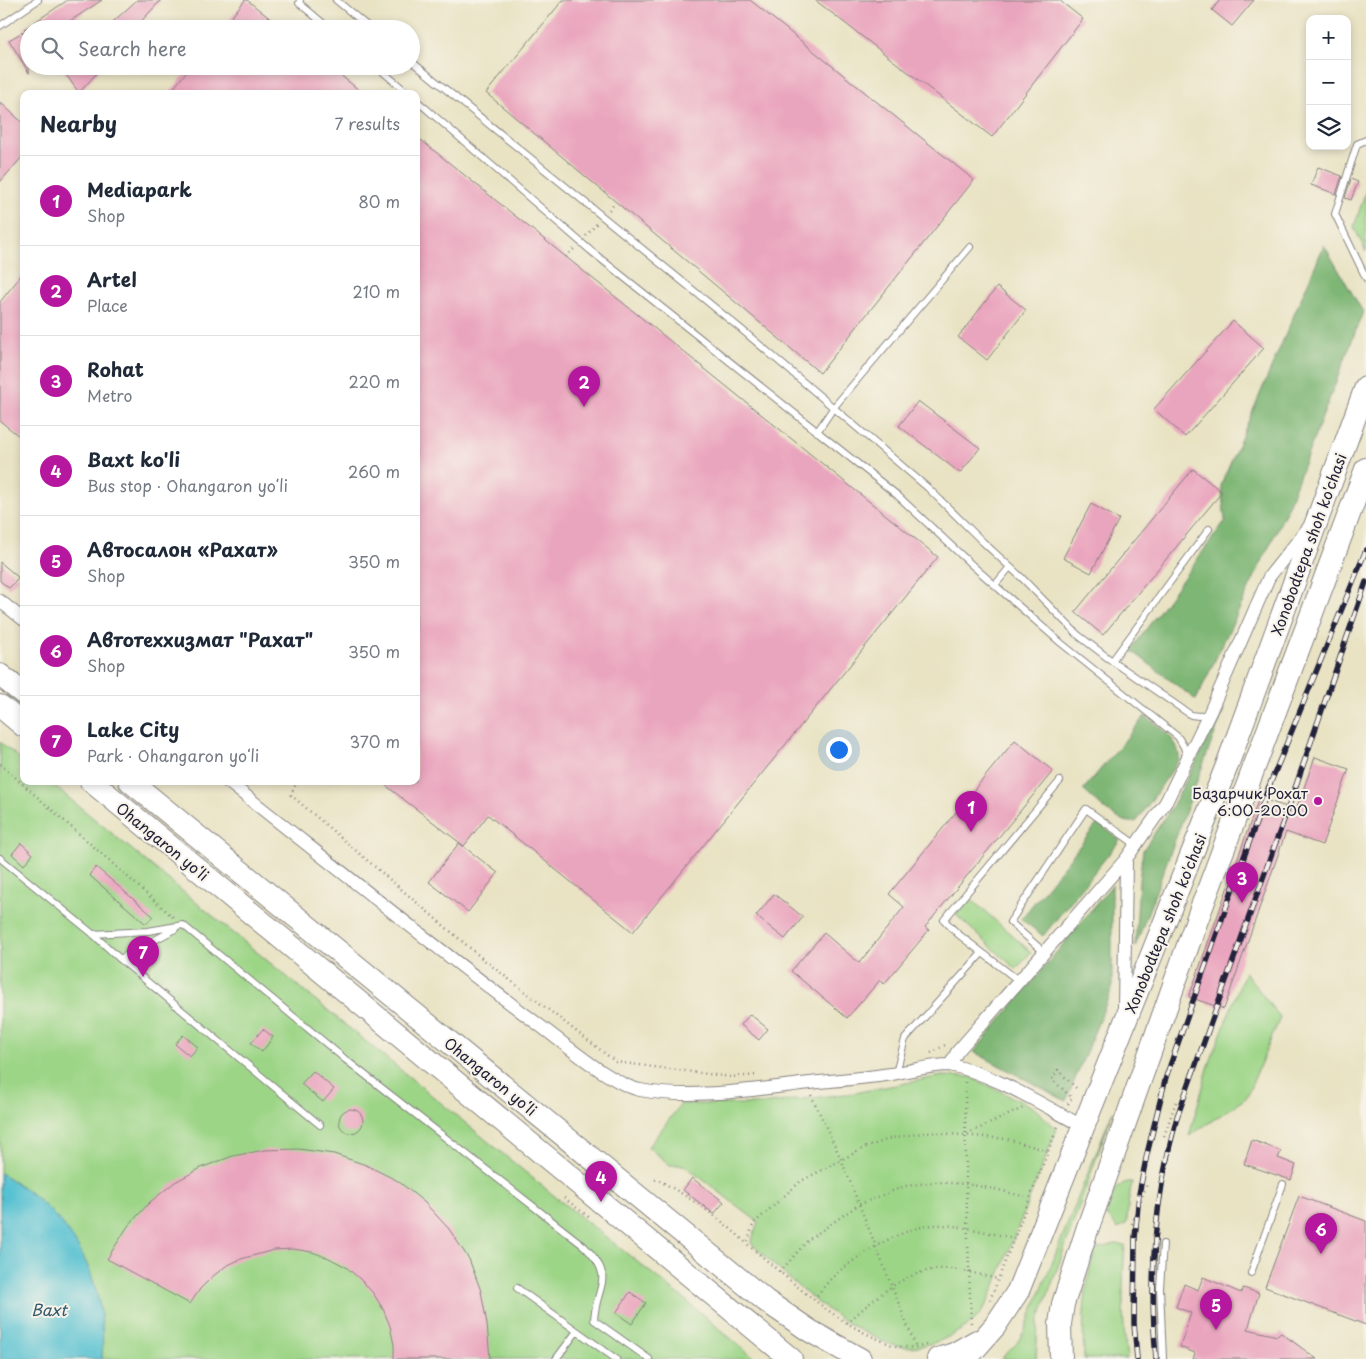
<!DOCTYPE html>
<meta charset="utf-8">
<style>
body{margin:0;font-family:"Playpen Sans",sans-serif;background:#f6f6f7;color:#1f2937}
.controls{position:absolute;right:15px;top:15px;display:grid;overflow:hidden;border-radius:10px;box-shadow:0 2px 8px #0003}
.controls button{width:45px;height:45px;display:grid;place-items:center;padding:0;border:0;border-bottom:1px solid #e0e1e3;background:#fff;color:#1f2937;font:25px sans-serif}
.you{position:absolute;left:838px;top:749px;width:18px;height:18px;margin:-12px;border:4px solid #fff;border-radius:50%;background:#1a73e8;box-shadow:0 0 0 8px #1a73e833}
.badge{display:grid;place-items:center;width:32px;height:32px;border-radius:50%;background:#b5179e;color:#fff;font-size:16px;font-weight:700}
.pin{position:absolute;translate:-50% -41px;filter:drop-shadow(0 1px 2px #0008)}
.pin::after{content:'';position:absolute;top:26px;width:18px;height:15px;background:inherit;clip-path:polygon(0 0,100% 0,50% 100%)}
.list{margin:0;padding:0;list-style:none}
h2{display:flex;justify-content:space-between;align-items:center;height:65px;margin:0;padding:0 20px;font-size:21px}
h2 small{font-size:16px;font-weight:400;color:#747a83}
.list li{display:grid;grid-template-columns:32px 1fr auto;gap:15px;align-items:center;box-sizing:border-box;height:90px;padding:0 20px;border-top:1px solid #e0e1e3}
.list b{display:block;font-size:19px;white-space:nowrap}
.list p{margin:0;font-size:16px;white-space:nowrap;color:#747a83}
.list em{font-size:16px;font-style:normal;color:#747a83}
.icon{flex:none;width:28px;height:28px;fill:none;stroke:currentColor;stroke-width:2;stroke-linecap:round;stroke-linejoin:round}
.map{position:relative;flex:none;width:1366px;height:1359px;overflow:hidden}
.search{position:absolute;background:#fff;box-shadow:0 2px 8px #0003;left:20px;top:20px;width:400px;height:55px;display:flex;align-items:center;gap:12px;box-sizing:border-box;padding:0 18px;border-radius:28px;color:#747a83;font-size:19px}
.panel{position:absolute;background:#fff;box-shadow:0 2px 8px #0003;left:20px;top:90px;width:400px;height:695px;border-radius:10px}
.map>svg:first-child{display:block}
</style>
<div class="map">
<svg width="1366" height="1359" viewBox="0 0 1366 1359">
<rect width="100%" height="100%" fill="#f7f3e8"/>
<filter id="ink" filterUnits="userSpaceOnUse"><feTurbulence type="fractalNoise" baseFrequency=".02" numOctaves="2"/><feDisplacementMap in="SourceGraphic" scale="10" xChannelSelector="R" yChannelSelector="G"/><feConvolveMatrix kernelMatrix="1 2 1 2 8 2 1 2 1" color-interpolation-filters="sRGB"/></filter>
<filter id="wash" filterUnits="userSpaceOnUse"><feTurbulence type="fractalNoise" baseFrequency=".0096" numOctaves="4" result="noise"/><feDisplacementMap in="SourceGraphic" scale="20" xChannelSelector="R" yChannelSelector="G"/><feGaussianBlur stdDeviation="1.12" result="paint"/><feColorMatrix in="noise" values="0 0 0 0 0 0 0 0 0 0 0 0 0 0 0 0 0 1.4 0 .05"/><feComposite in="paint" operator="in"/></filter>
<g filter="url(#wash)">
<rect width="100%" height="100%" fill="#e9e3c4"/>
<!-- green -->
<path fill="#9dd587" stroke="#607c61" d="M1366 190V252L1354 227Z
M0 742 24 762V781H48L563 1203 683 1298 755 1359H102C108 1278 70 1213 0 1173Z
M971 899 1031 952 1016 969 956 915Z
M1245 972 1280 1018 1246 1098 1189 1136 1209 1065Z
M942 1076 970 1077 1033 1107 1057 1129 989 1300C979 1318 972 1324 954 1334 936 1344 917 1349 896 1346 890 1345 884 1342 878 1339 831 1319 788 1279 751 1243L758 1222 684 1165H670L648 1147 681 1104H761L854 1093Z
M1113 1111 1038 1323 1036 1359H1001L1017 1343 1025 1330Z
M1127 1182H1132L1128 1203 1127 1223 1118 1229 1106 1215C1111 1202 1113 1186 1127 1182Z
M1115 1244 1125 1245C1122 1283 1122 1321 1127 1359H1084C1082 1321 1084 1286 1095 1250Z"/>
<!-- forest -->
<path fill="#7eb674" stroke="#506c58" d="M1324 245 1363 312 1285 513 1196 700 1131 650 1225 521 1221 485Z
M1224 709 1135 947 1139 880 1143 850 1173 805Z
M1145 716C1160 728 1180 739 1179 760L1137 821C1121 828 1095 800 1083 790Z
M1098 823 1120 840 1043 936 1021 919Z
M1112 885V989L1066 1101 974 1052Z"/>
<!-- water -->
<path fill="#56c1d1" stroke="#3c7286" d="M0 1173C71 1213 108 1277 102 1359H0Z"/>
<g id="blocks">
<!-- building -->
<path fill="#eaa5be" d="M68 0H102L58 29H29V73L9 40 28 29H24Z
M137 0H161L134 29H105Z
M245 0H247L283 29H222Z
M563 0H750L974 180 820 373 486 93Z
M815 0H1059L1083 19 992 137Z
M1220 0H1254L1232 26 1212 10Z
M60 66H103L79 93Z
M191 66H329L364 94H169Z
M0 102 24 124V155L0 182Z
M416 136 938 557 633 932 488 815 464 846 380 781H416Z
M1318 167 1342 176 1336 194 1311 185Z
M1351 179 1358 182 1351 200 1345 198Z
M24 272V440L0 421V302Z
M997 287 1026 310 987 360 958 337Z
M1233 321 1264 348 1185 437 1154 409Z
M918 401 980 448 960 473 899 426Z
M1193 469 1222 492 1103 635 1075 612Z
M1091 504 1119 519 1091 573 1063 558Z
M0 562 19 578 9 588 0 581Z
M1015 740 1053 771 925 927 929 930 884 984 880 980 847 1018 791 971 824 933 859 963 904 907 889 894Z
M1315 757 1349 769 1322 845 1286 832 1224 1009 1189 997 1259 798 1296 810Z
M21 843 33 854 24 865 12 854Z
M459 843 498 873 468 912 429 882Z
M96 867 153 916 146 924 89 875Z
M774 894 803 917 785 939 756 916Z
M750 1014 768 1029 759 1040 741 1025Z
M263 1029 273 1037 262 1052 251 1043Z
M183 1035 198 1047 190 1056 175 1044Z
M313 1071 334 1089 323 1102 301 1084Z
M339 1121a12 12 0 1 1 24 0a12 12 0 1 1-24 0Z
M1252 1140 1281 1151 1278 1158 1296 1165 1291 1180 1244 1164Z
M299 1149 334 1154 366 1165 398 1181 424 1202 449 1229 469 1259 481 1291 487 1324 490 1359H394V1345L390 1326 383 1309 373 1293 360 1279 346 1267 329 1258 312 1252 293 1249 274 1250 241 1259 226 1266 212 1277 200 1289 190 1304 107 1259 128 1226 150 1202 175 1182 203 1167 233 1156 264 1150Z
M692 1178 724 1202 714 1214 683 1190Z
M1299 1196 1366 1221V1325L1265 1287Z
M1203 1277 1241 1293 1243 1288 1259 1293 1248 1329 1277 1336 1281 1333 1317 1359H1193L1195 1353 1180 1347 1191 1313 1176 1307 1184 1284 1198 1290Z
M630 1292 646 1303 632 1324 616 1313Z"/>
</g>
</g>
<g filter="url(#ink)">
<use href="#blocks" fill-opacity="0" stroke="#868280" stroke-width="1"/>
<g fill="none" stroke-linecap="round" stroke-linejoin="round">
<!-- lane casing -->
<g stroke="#868280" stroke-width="8">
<path id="lane" d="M300 0 299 3 330 29
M336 0 371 29
M0 26 38 0
M411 61 741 329 928 488 983 542 1022 578 1078 635 1108 658 1191 715 1199 716 1209 713
M376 66 409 94
M416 100 591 251 897 495 973 566 1061 643 1178 737 1184 747 1187 758
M1366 140 1357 144 1335 214 1366 278
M817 432 834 407 970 247
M995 585 1010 567
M1112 661 1209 529
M0 858 93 934 120 959 320 1125
M93 934 148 931 183 925 346 1060 584 1246C617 1279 596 1284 594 1320L649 1359
M1044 952 1010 922 1086 809 1135 844
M120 959 175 929
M1019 981 958 934 944 920 1060 781
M896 1073 905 1039 982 953
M1163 1244 1160 1288 1163 1359
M1251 1273 1283 1184
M517 1288 616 1359
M556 1359 577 1331"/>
</g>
<!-- street casing -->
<g stroke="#868280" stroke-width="14">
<path id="street" d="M0 601 24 620
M227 781C331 863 433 946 539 1025 564 1043 611 1084 640 1090 691 1100 758 1089 810 1083 839 1080 869 1078 897 1073 915 1070 932 1065 950 1065L957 1052 1126 859 1166 802 1210 712 1269 577 1308 528
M1124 1009 1126 859
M950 1065C994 1074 1044 1106 1084 1127"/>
</g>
<!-- highway casing -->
<g stroke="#868280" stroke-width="24">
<path id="highway" d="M0 675 24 694
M0 706 24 726
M91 781 791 1359
M130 781 766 1301 810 1331 860 1359
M938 1359 954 1354 977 1341
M966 1359 995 1326 1018 1291 1226 768 1366 387
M1061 1359 1060 1324 1063 1304 1087 1230 1198 917 1366 469"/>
</g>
<!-- path -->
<path stroke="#868280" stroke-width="2.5" stroke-dasharray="1 4" stroke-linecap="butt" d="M609 210 615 203
M586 236 597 223
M566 257 574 249
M0 764 173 917
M297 781 291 795 484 960 616 1062 731 1077 758 1075
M931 1053 945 1045
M965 1082 966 1184 971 1324
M811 1095 841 1159 916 1347
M1068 1104 1072 1098 1052 1079 1058 1070 1076 1088
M967 1134 1023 1108
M1164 1136 1177 1099
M655 1180 657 1179C689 1197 721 1218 747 1244
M564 1198 590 1218
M1132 1224 1147 1184
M780 1272 808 1240 858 1205 905 1186 936 1182 966 1184 995 1189 1029 1198
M814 1299C821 1291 828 1281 837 1273 860 1254 905 1226 935 1225 958 1224 992 1234 1014 1238
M990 1300 1058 1126
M847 1323C873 1300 901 1273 937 1269 957 1267 979 1275 998 1279
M926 1345C916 1348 906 1348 896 1346 890 1345 884 1341 878 1339 830 1319 787 1277 747 1244L753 1224 801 1181 864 1148 892 1138 929 1132 1007 1139 1048 1151"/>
<!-- lane -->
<use href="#lane" stroke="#fff" stroke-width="6"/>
<!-- street -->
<use href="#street" stroke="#fff" stroke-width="12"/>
<!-- highway -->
<use href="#highway" stroke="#fff" stroke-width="22"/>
<!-- rail casing -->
<g stroke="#22223b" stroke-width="5.5">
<path id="rail" d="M1137 1359 1134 1323 1135 1238 1139 1194 1147 1154 1166 1077 1268 789 1366 550
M1156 1359C1149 1274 1154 1200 1177 1117L1291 800 1366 582"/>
</g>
<!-- rail -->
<use href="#rail" stroke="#f7f3e8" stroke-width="4" stroke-dasharray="11" stroke-linecap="butt"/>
</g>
</g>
<!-- markers -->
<circle fill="#b5179e" stroke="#f7f3e8" stroke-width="2" cx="1318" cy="801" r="5"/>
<g text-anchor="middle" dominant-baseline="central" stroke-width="4" stroke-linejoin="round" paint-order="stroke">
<!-- street labels -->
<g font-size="15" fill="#22223b" stroke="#f7f3e8">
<text transform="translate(1308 544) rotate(-70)">Xonobodtepa shoh ko'chasi</text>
<text transform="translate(163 841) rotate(39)">Ohangaron yoʻli</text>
<text transform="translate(1165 923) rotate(-68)">Xonobodtepa shoh ko'chasi</text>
<text transform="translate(491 1076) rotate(39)">Ohangaron yoʻli</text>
</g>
<!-- poi labels -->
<g font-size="15" fill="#22223b" stroke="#f7f3e8" text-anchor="end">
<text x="1308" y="792">Базарчик Рохат<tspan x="1308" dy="17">6:00-20:00</tspan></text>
</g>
<!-- water labels -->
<g font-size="16" font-style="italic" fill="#345a70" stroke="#f7f3e8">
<text x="49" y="1309">Baхt</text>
</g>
</g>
</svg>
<div class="controls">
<button>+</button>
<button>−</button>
<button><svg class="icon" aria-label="layers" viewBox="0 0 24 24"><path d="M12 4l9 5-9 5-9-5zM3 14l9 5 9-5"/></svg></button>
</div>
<div class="you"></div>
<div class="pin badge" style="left:971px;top:832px">1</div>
<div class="pin badge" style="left:584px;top:407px">2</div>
<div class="pin badge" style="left:1242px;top:903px">3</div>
<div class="pin badge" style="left:601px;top:1202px">4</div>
<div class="pin badge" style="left:1216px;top:1330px">5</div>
<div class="pin badge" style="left:1321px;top:1254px">6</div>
<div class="pin badge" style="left:143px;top:977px">7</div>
<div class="search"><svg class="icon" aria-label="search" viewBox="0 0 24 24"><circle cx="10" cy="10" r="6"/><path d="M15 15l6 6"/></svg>Search here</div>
<section class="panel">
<h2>Nearby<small>7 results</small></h2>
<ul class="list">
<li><span class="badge">1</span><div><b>Mediapark</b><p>Shop</p></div><em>80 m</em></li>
<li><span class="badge">2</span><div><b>Artel</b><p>Place</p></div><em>210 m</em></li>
<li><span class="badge">3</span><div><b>Rohat</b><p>Metro</p></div><em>220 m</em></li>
<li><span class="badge">4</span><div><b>Baxt ko'li</b><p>Bus stop · Ohangaron yoʻli</p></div><em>260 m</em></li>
<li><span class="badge">5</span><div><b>Автосалон «Рахат»</b><p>Shop</p></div><em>350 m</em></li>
<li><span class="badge">6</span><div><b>Автотеххизмат &quot;Рахат&quot;</b><p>Shop</p></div><em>350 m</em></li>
<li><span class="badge">7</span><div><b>Lake City</b><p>Park · Ohangaron yoʻli</p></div><em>370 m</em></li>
</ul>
</section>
</div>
